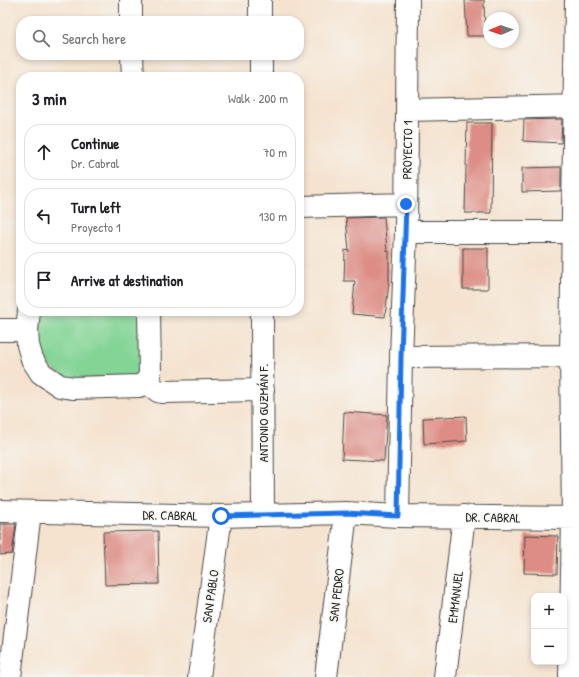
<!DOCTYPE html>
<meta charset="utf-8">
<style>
body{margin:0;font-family:"Patrick Hand",sans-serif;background:#f6f6f6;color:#202124}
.controls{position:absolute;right:12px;bottom:12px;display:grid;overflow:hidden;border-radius:8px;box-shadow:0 2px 6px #0003}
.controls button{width:36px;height:36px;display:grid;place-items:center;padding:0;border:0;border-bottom:1px solid #e0e0e0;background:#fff;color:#202124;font:20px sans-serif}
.compass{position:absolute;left:483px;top:12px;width:36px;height:36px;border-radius:50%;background:#fff;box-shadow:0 2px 6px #0003;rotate:268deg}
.stop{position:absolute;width:12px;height:12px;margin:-9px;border:3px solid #1a73e8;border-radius:50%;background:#fff}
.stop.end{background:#1a73e8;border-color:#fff;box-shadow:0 1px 4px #0008}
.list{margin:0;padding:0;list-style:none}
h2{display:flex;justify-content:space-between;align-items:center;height:52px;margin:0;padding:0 16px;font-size:17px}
h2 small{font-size:13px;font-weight:400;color:#757577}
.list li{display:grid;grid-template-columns:26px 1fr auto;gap:12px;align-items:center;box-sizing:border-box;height:56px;margin:0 8px 8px;padding:0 8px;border:1px solid #e0e0e0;border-radius:16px}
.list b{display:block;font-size:15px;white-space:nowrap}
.list p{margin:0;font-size:13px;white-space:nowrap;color:#757577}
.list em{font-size:13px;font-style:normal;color:#757577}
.icon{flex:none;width:22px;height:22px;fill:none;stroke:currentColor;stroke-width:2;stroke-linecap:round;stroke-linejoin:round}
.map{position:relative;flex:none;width:579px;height:677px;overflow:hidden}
.search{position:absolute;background:#fff;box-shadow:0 2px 6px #0003;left:16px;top:16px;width:288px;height:44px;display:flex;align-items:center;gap:10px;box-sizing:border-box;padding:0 14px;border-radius:16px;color:#757577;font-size:15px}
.panel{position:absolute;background:#fff;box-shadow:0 2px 6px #0003;left:16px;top:72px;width:288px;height:244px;border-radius:16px}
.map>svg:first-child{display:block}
</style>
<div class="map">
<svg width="579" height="677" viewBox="0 0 579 677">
<rect width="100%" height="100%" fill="#f6f6f2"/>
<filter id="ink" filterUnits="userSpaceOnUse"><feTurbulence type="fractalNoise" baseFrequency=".025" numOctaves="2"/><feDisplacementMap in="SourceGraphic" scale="8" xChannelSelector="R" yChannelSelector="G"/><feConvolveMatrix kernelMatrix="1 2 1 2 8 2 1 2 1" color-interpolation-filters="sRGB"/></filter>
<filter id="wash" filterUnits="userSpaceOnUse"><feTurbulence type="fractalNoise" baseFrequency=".012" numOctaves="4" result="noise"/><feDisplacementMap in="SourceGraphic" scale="16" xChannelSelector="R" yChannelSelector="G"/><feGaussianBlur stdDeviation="0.9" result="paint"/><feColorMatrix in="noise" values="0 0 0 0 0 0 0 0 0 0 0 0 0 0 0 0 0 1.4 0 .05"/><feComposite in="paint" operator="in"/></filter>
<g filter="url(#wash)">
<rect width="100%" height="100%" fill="#f5e3cf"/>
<!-- green -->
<path fill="#83d495" stroke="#578060" d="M40 311H141V377L67 379 41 360Z"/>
<g id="blocks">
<!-- building -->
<path fill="#dd8d85" d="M465 0H484L485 36H467Z
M559 119H562L561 143 523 141 524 120Z
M467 123H492L491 213H465Z
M561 167V191L522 192V168Z
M384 217 387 251H389V282L385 317 352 314 355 281H344L345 250 349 251 346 218Z
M463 248H488V289H463Z
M344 412 387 415 384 461 342 459Z
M466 416 467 441 424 444 423 418Z
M0 524H16L12 554 0 555Z
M158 531 159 584 105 585 103 532Z
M525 535 558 536 557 574 524 573Z"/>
</g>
</g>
<g filter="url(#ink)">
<use href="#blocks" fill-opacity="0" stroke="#494744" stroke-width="1"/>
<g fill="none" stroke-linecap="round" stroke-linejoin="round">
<!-- minor casing -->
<g stroke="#494744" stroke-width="24">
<path id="minor" d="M131 0V21
M260 0V21
M132 55 133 77
M261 55V77
M407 110 579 106
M299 207 406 204
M406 232H579
M29 311 27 330 28 345 32 359 41 373 60 386 74 388 139 386 146 382 150 375 149 311
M262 311 263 515
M0 330H27
M401 357 579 356
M146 382 158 391 162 392 263 390
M0 511 221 516 346 513 398 516 579 518
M398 516 401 357 406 232 408 0
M10 677 30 512
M199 677 221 516
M326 677 346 513
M445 677 464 516
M570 677 573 518 571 356 576 0"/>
</g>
<!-- minor -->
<use href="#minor" stroke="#fff" stroke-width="22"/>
</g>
</g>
<g fill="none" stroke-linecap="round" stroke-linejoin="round" filter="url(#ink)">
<!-- route -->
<path stroke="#1a73e8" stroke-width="5" d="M221 516 346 513 398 516 401 357 406 204"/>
</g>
<g text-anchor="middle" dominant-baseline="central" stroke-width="3" stroke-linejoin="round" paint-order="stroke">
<!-- street labels -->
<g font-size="13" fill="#2b2b2b" stroke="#f6f6f2">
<text transform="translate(407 150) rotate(-89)">PROYECTO 1</text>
<text transform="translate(263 413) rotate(-90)">ANTONIO GUZMÁN F.</text>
<text transform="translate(170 515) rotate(1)">DR. CABRAL</text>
<text transform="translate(493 517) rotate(1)">DR. CABRAL</text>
<text transform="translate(336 595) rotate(-83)">SAN PEDRO</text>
<text transform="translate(210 596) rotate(-82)">SAN PABLO</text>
<text transform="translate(455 597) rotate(-83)">EMMANUEL</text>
</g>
</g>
</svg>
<div class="controls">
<button>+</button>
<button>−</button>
</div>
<svg class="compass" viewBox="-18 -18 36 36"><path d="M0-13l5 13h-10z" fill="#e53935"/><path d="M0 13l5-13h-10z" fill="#757577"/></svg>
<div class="stop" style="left:221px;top:516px"></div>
<div class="stop end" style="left:406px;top:204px"></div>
<div class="search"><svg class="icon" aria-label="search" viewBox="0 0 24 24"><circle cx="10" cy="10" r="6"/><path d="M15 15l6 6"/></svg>Search here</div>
<section class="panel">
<h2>3 min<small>Walk · 200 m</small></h2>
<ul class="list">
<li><svg class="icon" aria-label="ahead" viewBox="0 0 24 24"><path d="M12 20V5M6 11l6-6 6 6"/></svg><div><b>Continue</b><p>Dr. Cabral</p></div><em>70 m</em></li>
<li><svg class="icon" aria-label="left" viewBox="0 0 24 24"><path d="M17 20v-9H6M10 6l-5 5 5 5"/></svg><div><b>Turn left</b><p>Proyecto 1</p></div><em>130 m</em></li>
<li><svg class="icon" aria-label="arrive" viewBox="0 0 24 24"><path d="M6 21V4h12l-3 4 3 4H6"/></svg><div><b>Arrive at destination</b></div></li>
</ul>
</section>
</div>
